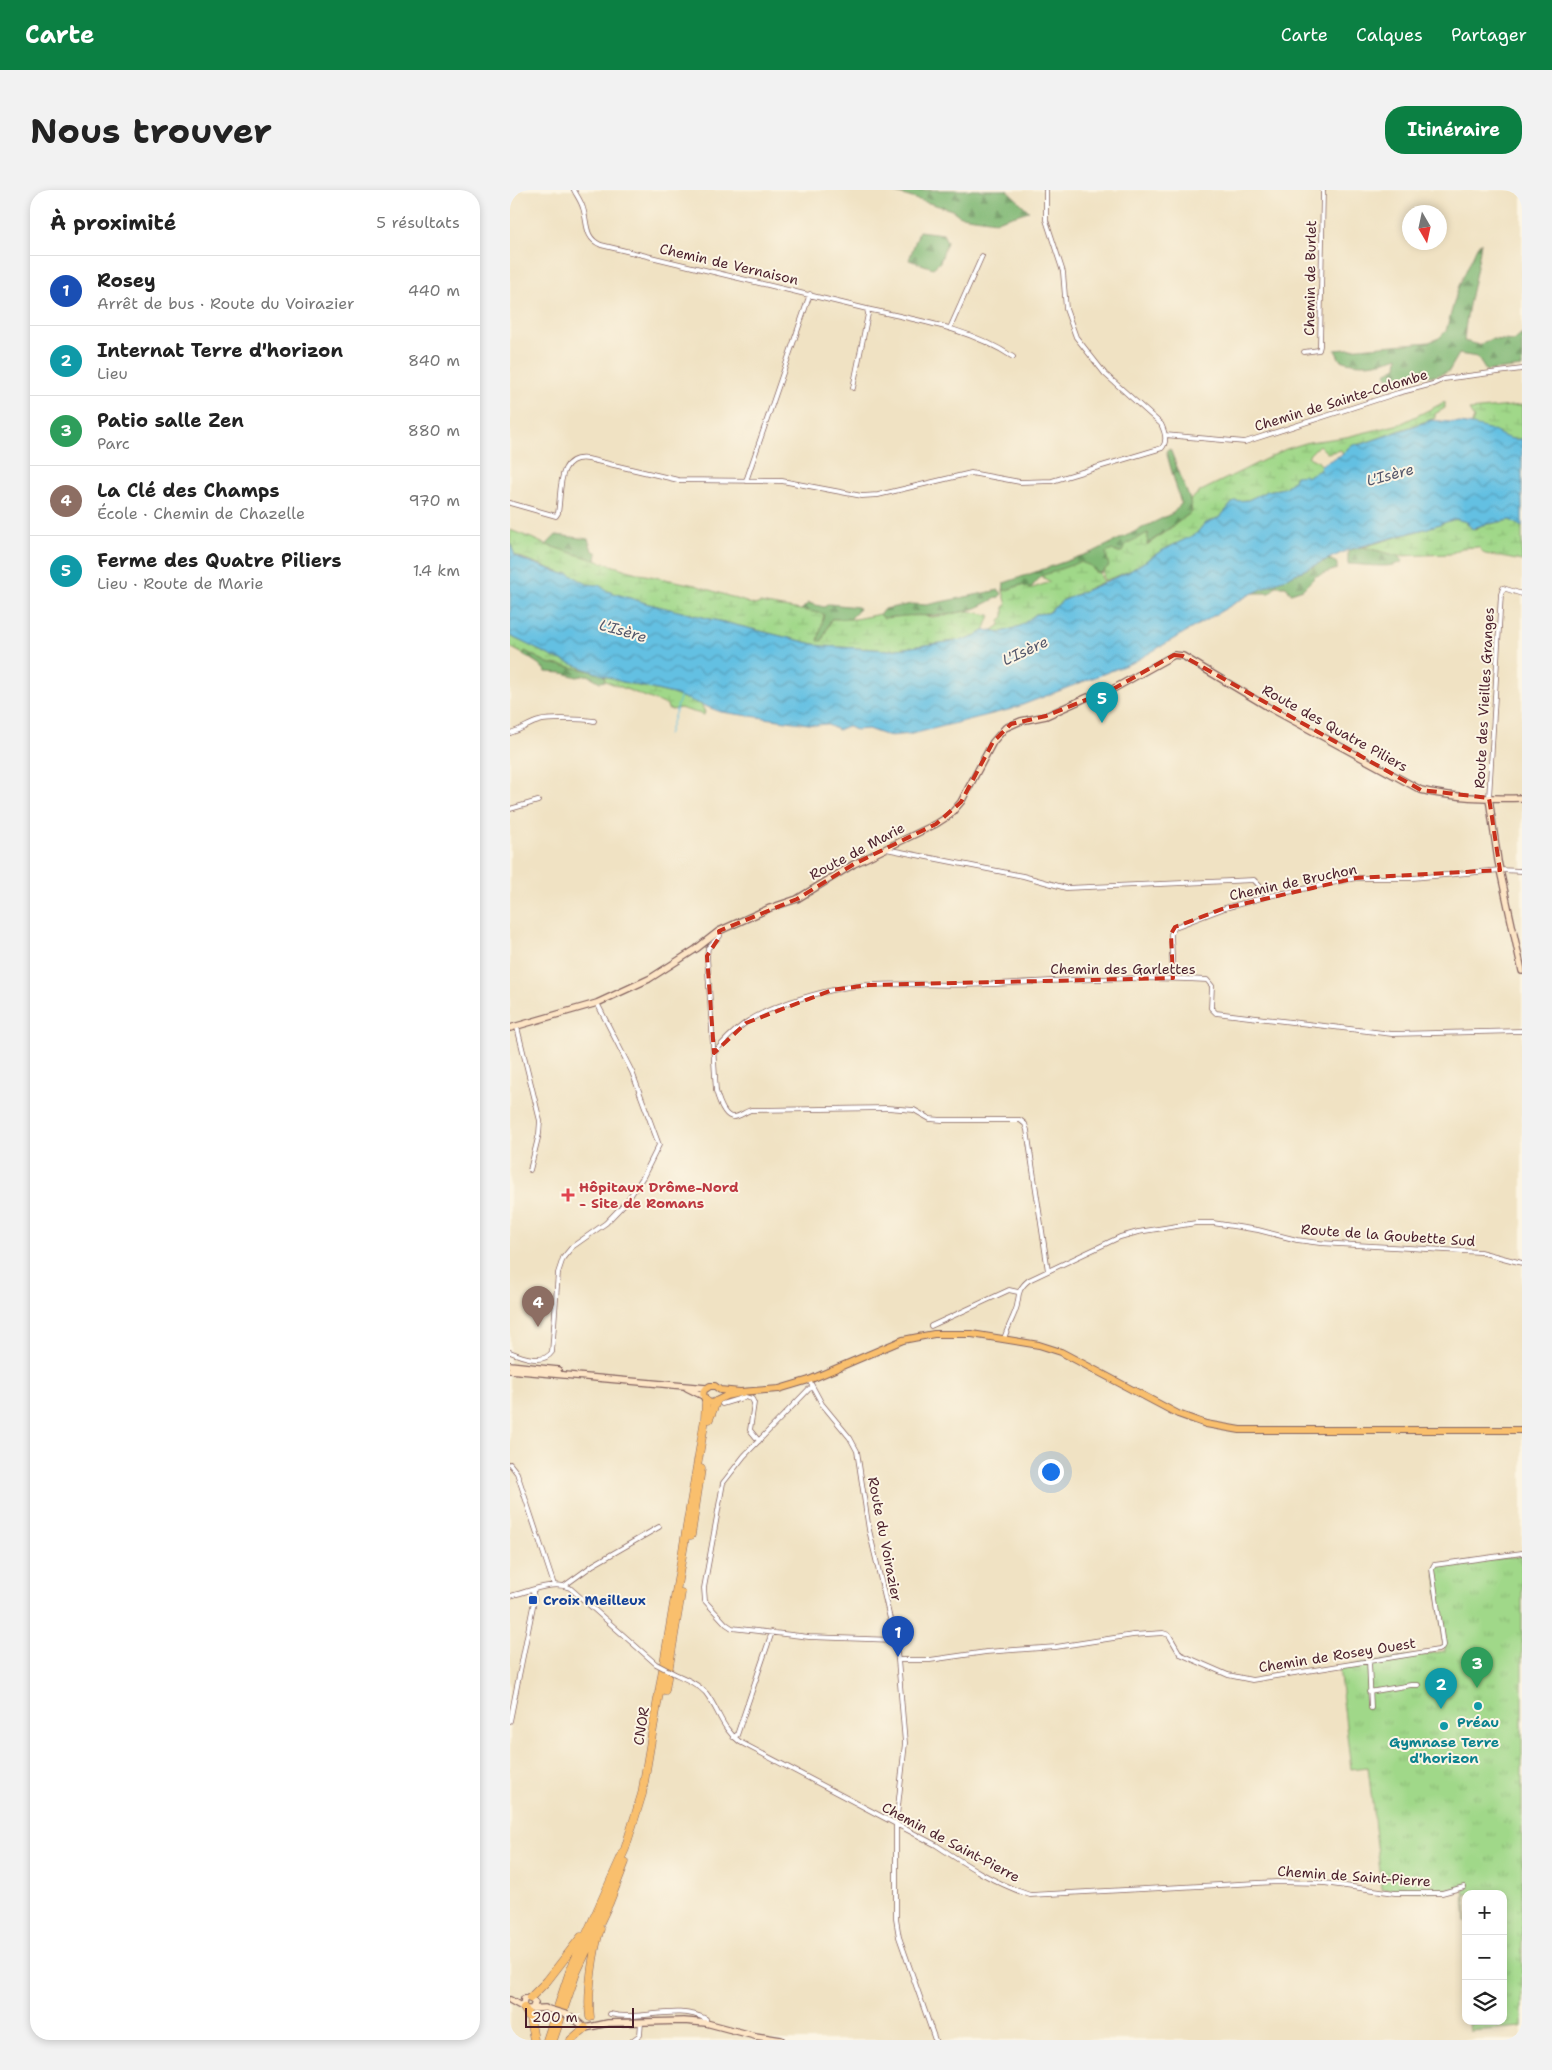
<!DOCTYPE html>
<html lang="fr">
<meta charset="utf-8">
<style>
body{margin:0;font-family:"Shantell Sans",sans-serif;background:#f2f2f2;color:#222}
.controls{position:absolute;right:15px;bottom:15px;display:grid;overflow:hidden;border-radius:10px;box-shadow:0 2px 8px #0003}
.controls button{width:45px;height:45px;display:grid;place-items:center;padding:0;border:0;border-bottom:1px solid #e0e0e0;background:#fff;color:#222;font:25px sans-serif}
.compass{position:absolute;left:892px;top:15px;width:45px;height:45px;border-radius:50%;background:#fff;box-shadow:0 2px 8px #0003;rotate:171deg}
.scale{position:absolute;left:15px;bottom:12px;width:109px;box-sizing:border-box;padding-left:5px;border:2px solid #4a1f2b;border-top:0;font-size:14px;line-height:18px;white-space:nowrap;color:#4a1f2b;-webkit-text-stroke:4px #fcf5e5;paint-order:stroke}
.you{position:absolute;left:540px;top:1281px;width:18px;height:18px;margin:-12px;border:4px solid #fff;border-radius:50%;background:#1a73e8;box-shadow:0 0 0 8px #1a73e833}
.badge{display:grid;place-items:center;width:32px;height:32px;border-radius:50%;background:#0b8043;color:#fff;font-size:16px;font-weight:700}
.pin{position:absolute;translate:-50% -41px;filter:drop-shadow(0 1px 2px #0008)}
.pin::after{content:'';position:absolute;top:26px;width:18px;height:15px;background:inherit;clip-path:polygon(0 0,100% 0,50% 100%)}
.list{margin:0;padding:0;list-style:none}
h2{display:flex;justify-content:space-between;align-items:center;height:65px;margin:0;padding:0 20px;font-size:21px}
h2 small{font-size:16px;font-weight:400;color:#767676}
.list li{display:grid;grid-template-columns:32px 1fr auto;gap:15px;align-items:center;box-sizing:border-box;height:70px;padding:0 20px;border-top:1px solid #e0e0e0}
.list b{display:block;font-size:19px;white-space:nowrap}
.list p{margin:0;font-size:16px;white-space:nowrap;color:#767676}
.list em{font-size:16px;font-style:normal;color:#767676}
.icon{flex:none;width:28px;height:28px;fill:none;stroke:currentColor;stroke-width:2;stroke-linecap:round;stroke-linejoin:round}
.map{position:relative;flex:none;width:1012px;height:1850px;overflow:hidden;border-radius:20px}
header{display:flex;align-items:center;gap:30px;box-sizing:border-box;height:70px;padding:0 25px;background:#0b8043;color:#fff}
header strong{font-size:24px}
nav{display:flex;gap:28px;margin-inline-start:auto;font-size:18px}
.intro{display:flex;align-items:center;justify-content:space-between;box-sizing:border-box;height:120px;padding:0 30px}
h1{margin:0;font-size:35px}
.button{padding:12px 22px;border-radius:20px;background:#0b8043;color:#fff;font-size:18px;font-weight:700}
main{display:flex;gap:30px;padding:0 30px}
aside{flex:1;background:#fff;border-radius:20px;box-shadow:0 2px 8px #0003}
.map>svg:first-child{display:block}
</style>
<header>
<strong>Carte</strong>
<nav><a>Carte</a><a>Calques</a><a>Partager</a></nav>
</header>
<div class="intro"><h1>Nous trouver</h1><a class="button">Itinéraire</a></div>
<main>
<aside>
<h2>À proximité<small>5 résultats</small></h2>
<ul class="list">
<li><span class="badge" style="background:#1a4fb4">1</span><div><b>Rosey</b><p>Arrêt de bus · Route du Voirazier</p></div><em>440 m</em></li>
<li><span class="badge" style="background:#0f9aa8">2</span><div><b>Internat Terre d'horizon</b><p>Lieu</p></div><em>840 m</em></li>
<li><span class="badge" style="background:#2e9e5b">3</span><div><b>Patio salle Zen</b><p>Parc</p></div><em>880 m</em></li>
<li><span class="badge" style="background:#8d6e63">4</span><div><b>La Clé des Champs</b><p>École · Chemin de Chazelle</p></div><em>970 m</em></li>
<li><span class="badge" style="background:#0f9aa8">5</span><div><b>Ferme des Quatre Piliers</b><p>Lieu · Route de Marie</p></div><em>1.4 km</em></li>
</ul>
</aside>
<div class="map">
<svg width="1012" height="1850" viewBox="0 0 1012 1850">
<defs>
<pattern id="forest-firs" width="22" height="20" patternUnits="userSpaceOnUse" patternTransform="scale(1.25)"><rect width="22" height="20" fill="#80b875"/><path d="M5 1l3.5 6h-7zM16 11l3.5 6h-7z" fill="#6b9560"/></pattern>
<pattern id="wetland-marsh" width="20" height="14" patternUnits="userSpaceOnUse" patternTransform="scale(1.25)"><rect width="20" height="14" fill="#a0d889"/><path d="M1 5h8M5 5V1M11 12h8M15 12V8" fill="none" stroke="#8bb976"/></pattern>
<pattern id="park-tufts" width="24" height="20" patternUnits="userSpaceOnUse" patternTransform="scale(1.25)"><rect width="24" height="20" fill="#a0d889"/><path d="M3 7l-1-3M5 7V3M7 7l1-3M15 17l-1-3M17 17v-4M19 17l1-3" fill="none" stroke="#8bb976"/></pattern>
<pattern id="water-waves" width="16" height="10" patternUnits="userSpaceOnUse" patternTransform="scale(1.25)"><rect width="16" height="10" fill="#64c0e2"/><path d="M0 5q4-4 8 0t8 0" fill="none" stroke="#549bb7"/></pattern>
</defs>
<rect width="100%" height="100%" fill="#fcf5e5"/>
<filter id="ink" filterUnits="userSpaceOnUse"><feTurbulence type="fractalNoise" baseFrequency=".02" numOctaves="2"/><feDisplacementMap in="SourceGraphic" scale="10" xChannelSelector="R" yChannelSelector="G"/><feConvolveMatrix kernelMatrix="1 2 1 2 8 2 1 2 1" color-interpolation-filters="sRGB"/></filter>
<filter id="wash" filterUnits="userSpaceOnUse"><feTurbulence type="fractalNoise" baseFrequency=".0096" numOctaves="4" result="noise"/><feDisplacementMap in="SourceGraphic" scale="20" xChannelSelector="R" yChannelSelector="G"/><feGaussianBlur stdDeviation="1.12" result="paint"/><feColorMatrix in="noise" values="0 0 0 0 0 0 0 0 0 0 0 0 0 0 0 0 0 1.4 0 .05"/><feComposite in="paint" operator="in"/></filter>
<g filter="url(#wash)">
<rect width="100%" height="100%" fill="#f0e2c3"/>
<!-- forest -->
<path fill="url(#forest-firs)" stroke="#656c50" d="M376 0H497L519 21 486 31 450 26 442 20Z
M409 41 433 44 437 52 430 72 423 78 399 70Z
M971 52C967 86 956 118 954 151L970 155 982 149 1004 151 1012 144V177L976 181 967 167 949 164 939 181 926 186 894 185 880 190 875 183 887 177 888 167C869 174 849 177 830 170L825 160 919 152 929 148 936 141 948 98 967 57Z
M660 259 680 310 682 322 636 355 638 343 612 362H605L598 378 590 383 531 386 520 399 511 395 493 401 494 393 585 361 663 323 671 314 656 261Z
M46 345 78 349 82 360 87 363 86 371 36 355Z
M853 357 889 366 893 371C883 380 851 374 838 374V360Z
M819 369 827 373V379L806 386 793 399 781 403 776 396H766L760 403H743Z
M489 400 492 404 489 407C478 412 467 419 456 421 428 427 401 425 373 428L370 424 374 419 402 414 416 415Z
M298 413 314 417 319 414 348 417 349 420 340 429H321L312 451 308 452 291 420Z
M15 461 38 473 88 482 94 484 95 491 90 492 78 485 67 487 53 483 36 482 30 475 13 464Z"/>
<!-- wetland -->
<path fill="url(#wetland-marsh)" stroke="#757c5a" d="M935 212V218L925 224V228L852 254 841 255 833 264 831 260 817 263 809 255 798 266C805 272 813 270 810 280L802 286 783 291 774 298 757 301 738 310 724 311 710 327 694 334 686 344 651 361 620 381 594 391 593 381 599 376 596 363 603 360 605 362H612L616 354 638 343 637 355 682 322 680 310 691 301 776 259 799 252 836 247 890 234Z
M1012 215V249C998 251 989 244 977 239 973 237 966 237 961 236L964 228 959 220Z
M945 329 957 332 959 336 965 339 972 335 1000 330 1012 337V371L975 364 968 357 952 358 940 364 889 366 853 357 918 338Z
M0 340 24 349 36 355 130 384 185 395 245 415 250 413 314 424 308 451H312L321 429H345L370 424 373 428 408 425 422 427 458 421 480 425 474 441 459 449 380 460 312 456 139 414 97 401 89 395 77 394 58 383 54 384 5 365 0 353Z
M570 372 581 376 585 382 590 383 593 392 552 411 538 423 526 424 510 436 489 443 483 440 490 435V430L494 427V417L497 415 493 401 512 395 520 399 540 392 531 386Z
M0 446 43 467 88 482 38 473 15 461 13 464 0 457Z
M94 484 109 491 163 504 191 514 195 522 194 525 170 518 162 520 158 519 157 515 95 491Z"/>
<!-- park -->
<path fill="url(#park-tufts)" stroke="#757c5a" d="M1012 1366V1837L960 1841 959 1831H993V1704H956V1732L954 1697 919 1702 872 1699 858 1577 841 1579 829 1477 935 1461 925 1379 928 1376Z"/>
<!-- water -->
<path fill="url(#water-waves)" stroke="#577086" d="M921 230C939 232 958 233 975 238 989 241 994 251 1012 249V337L1000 330 972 335 962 339 957 332 945 329 918 338 838 360 739 405 624 472 502 519 402 544 378 546 358 539 345 540 337 536 328 540 316 534 306 535 211 522 163 504 109 491 43 467 0 446V353L5 365 9 368 54 384 58 383 77 394 89 395 97 401 139 414 312 456 380 460 459 449 474 441 483 440 489 443 510 436 526 424 538 423 552 411 620 381 651 361 686 344 694 334 710 327 724 311 738 310 757 301 774 298 783 291 786 286 795 285 796 287 810 280 811 275 833 264 841 255 852 254Z"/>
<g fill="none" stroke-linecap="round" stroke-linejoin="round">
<!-- stream -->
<path stroke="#64c0e2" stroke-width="1" d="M158 545 171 505"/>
</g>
</g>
<g filter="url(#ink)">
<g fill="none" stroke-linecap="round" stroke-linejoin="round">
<!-- street casing -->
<g stroke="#846360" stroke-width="5.5">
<path id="street" d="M64 0C67 6 71 11 73 18 78 33 74 48 91 55L357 119 358 124 343 198
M357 119C406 130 460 138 503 167
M440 138 472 66
M794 162 809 160 810 156 813 0
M655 245 735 252 888 203 923 194 934 189 1012 179
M236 291 300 104
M0 313 46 326 48 323C52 301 46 264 78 269L168 290 272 291 352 306 368 305 461 283 510 292 542 291 652 258C658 251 655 242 651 234L595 184 566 147 556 119 553 82 536 30V0
M0 543C11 540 20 533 29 531 39 528 73 529 84 531
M979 608 991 404 993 398 1012 404
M0 619 28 611
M376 659 513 686 556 698 744 690 759 706
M209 741 210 746 198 758 197 766 206 901C208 908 214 927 223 927 228 928 236 921 241 920L377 918 404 920 420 929 432 930H510L515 934 517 940 538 1081
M663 788 661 744 665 737 715 718 759 706 846 688H903L990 680 1012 681
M7 837 30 931 29 944 20 980
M204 863C213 852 223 842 234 834 261 814 326 796 360 795 401 793 443 796 485 794 555 790 626 786 697 790L702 796 701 818 706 823 882 844 1012 841
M421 1136 499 1100 508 1102
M494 1149C497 1139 501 1132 505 1122 511 1108 504 1102 519 1090L610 1047 628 1042 686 1033H703L748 1040 787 1050 810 1053 970 1062 1012 1073
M0 1162C12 1167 33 1175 42 1162L48 1083 53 1068 62 1057 96 1033 117 1011 133 987 149 955 122 882 87 813
M299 1190 312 1214 340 1248 347 1261 359 1340 385 1450 388 1470 395 1553 386 1635V1729L389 1747 425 1850
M302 1198 299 1199 234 1266 213 1293 194 1398 195 1411 216 1434 222 1438 299 1447 385 1450
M212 1214 235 1207 242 1209 244 1213 240 1240 249 1251
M0 1274 7 1283 44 1395
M54 1396 83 1375 149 1337
M0 1406C18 1402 42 1390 60 1398L146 1474
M388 1470H420L476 1462 546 1457 623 1445 653 1443 659 1445 670 1464 718 1485 742 1490 928 1460 932 1458 933 1455 922 1379 924 1375 1012 1363
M859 1470 861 1518
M165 1484C176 1489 188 1494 196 1503 209 1520 211 1538 230 1552L426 1655C456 1675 486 1694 520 1705L766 1692 814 1693 885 1703H932L954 1697
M859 1502 901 1495H908
M0 1531 24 1411 23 1401
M223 1547 227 1545 262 1442
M100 1824C130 1832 167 1813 196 1829V1833
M123 1850 130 1845 131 1832"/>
</g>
<!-- secondary casing -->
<g stroke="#846360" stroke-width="8">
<path id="secondary" d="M979 608 988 671 1012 781
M0 838 87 813 139 789 186 759 209 741 260 718 287 709 344 674 426 634 440 625 451 612 483 552 495 538 511 531 536 526 578 507 603 499 664 465 673 466 758 517 911 600C944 608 978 609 1012 608
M0 1175 48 1180
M0 1180 196 1198
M177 1198 193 1206
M0 1810 16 1819 35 1818
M13 1816 14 1809 20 1808 25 1813 22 1819
M62 1827 75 1838 98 1833 174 1831 196 1833 245 1846 271 1850"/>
</g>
<!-- primary casing -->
<g stroke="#846360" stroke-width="8">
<path id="primary" d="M235 1202 216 1206 202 1213C195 1212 192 1207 194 1200L200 1196H205L210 1200 230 1202 269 1199 299 1190 393 1150 424 1144H462L529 1155 551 1162 668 1224 696 1234 730 1240H1012"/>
</g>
<!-- highway casing -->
<g stroke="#846360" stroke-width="9">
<path id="highway" d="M199 1229 206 1212
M181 1345 191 1279
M155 1500 171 1403
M20 1808 37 1791 71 1747
M14 1818 20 1828 24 1850
M80 1827C77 1806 83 1760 90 1739
M37 1850 60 1781 115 1659 132 1604 195 1229 196 1211
M43 1850 66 1783 99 1713 115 1672
M61 1850 75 1838"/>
</g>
<!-- street -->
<use href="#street" stroke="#fff" stroke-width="4"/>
<!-- secondary -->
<use href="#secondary" stroke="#fde5c5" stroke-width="5.5"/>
<!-- primary -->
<use href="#primary" stroke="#f9bf6d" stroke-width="6"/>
<!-- highway -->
<use href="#highway" stroke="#f9bf6d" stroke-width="8"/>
<!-- street-bridge casing -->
<g stroke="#846360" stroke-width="5.5" stroke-linecap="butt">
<path id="street-bridge" d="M146 1474 165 1484"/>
</g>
<!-- secondary-bridge casing -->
<g stroke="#846360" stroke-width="8" stroke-linecap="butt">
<path id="secondary-bridge" d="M38 1819 58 1825"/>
</g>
<!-- street-bridge -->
<use href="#street-bridge" stroke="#fff" stroke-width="4"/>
<!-- secondary-bridge -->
<use href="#secondary-bridge" stroke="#fde5c5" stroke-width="5.5"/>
</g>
</g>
<!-- marked area -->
<path fill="none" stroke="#c8321e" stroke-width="4" stroke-dasharray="10 6" stroke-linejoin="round" d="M664 465 673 466 911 600 979 608 990 680 846 688 715 718 665 737 661 744 663 788 359 795 322 800 236 833 204 863 197 766 210 746 209 741 287 709 344 674 426 634 451 612 483 552 501 534 536 526 603 499Z"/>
<!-- markers -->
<path fill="#e0444e" stroke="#fcf5e5" stroke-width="2" d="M55.5 997.5h5v5h5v5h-5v5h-5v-5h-5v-5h5z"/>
<rect fill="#1a4fb4" stroke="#fcf5e5" stroke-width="2" x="18" y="1405" width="10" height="10" rx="2.5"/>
<g fill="#0f9aa8" stroke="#fcf5e5" stroke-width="2">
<circle cx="968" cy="1516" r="5"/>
<circle cx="934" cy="1536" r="5"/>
</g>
<g text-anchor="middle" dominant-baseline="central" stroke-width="4" stroke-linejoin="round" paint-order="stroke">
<!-- street labels -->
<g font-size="14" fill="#4a1f2b" stroke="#fcf5e5">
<text transform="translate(219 74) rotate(13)">Chemin de Vernaison</text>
<text transform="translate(800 88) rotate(-89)">Chemin de Burlet</text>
<text transform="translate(831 210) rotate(-17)">Chemin de Sainte-Colombe</text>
<text transform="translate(974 508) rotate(-87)">Route des Vieilles Granges</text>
<text transform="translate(825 538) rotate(29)">Route des Quatre Piliers</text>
<text transform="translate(347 661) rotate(-28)">Route de Marie</text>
<text transform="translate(783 692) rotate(-12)">Chemin de Bruchon</text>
<text x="613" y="779">Chemin des Garlettes</text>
<text transform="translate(878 1045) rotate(4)">Route de la Goubette Sud</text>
<text transform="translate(375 1349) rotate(79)">Route du Voirazier</text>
<text transform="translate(827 1465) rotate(-9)">Chemin de Rosey Ouest</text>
<text transform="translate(131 1536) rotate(-81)">CNOR</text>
<text transform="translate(441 1652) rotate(28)">Chemin de Saint-Pierre</text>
<text transform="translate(844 1686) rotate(4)">Chemin de Saint-Pierre</text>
</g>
<!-- health labels -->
<g font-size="14" font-weight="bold" fill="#be3a42" stroke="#fcf5e5" text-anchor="start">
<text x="69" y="997">Hôpitaux Drôme-Nord<tspan x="69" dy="16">- Site de Romans</tspan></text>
</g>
<!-- transit labels -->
<g font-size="14" font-weight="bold" fill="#164399" stroke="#fcf5e5" text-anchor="start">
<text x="33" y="1410">Croix Meilleux</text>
</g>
<!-- culture labels -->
<g font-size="14" font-weight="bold" fill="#0d838f" stroke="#fcf5e5">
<text x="968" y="1532">Préau</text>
<text x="934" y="1552">Gymnase Terre<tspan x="934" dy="16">d'horizon</tspan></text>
</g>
<!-- water labels -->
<g font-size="15" font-style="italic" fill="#53576b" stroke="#fcf5e5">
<text transform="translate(880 285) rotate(-15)">L'Isère</text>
<text transform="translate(113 441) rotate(16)">L'Isère</text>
<text transform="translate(515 461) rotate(-25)">L'Isère</text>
</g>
</g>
</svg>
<div class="controls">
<button>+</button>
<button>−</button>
<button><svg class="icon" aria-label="layers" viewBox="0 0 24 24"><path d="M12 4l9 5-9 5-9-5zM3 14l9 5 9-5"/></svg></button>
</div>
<svg class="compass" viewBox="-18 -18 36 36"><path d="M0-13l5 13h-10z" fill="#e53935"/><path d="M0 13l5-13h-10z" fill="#767676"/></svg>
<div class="scale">200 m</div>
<div class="you"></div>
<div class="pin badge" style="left:388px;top:1467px;background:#1a4fb4">1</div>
<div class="pin badge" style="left:931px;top:1519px;background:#0f9aa8">2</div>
<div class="pin badge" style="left:967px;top:1498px;background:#2e9e5b">3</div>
<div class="pin badge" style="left:28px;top:1137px;background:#8d6e63">4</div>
<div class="pin badge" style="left:592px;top:533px;background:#0f9aa8">5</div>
</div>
</main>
